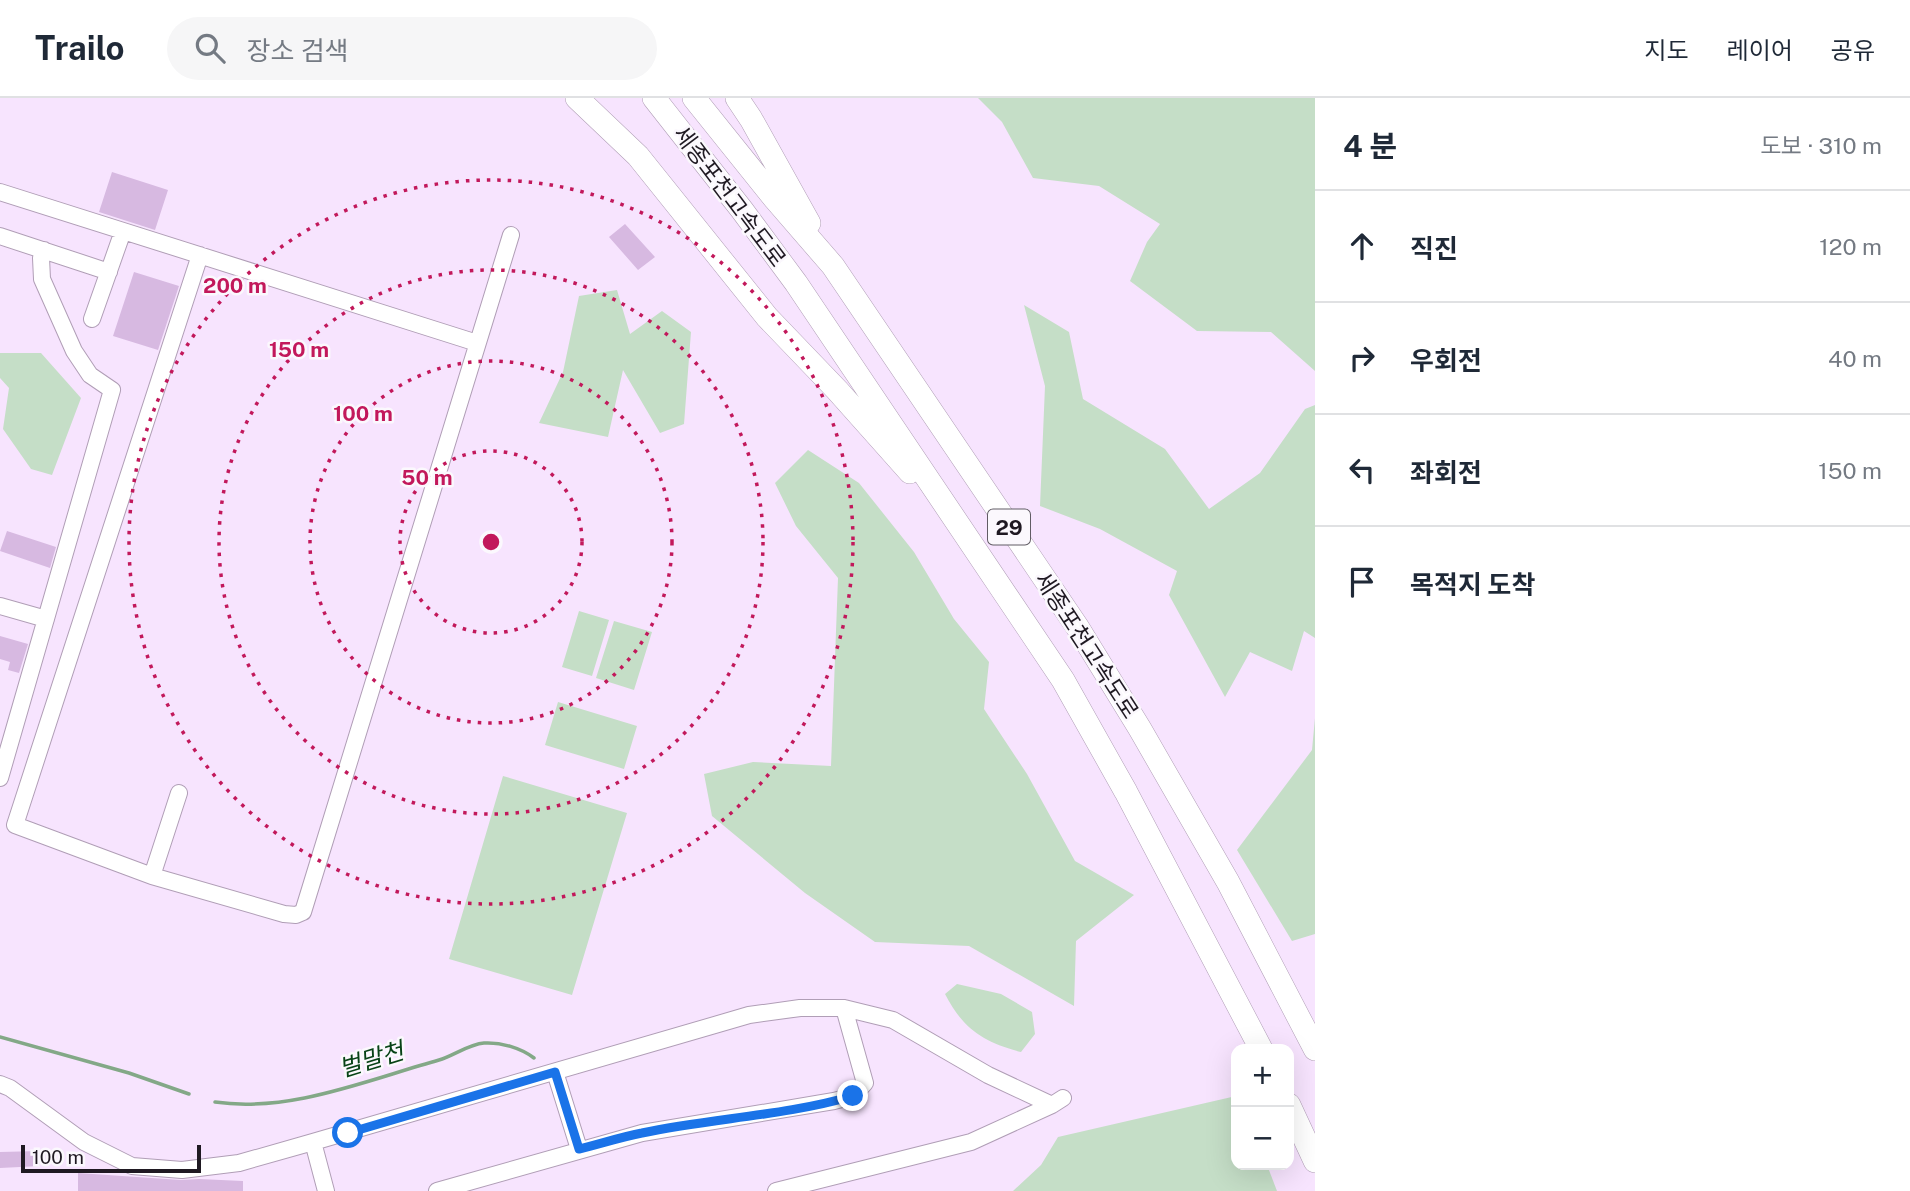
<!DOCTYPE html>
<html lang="ko">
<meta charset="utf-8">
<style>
body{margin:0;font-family:"Public Sans","Noto Sans KR",sans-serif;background:#f6f6f7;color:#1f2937}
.controls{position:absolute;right:21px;bottom:21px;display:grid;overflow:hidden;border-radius:14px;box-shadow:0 7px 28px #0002}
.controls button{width:63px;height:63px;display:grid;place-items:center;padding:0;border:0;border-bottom:2px solid #e0e1e3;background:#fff;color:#1f2937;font:35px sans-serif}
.scale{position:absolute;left:21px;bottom:18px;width:180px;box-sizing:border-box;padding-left:7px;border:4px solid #1f1922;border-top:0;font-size:19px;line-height:24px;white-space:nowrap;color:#1f1922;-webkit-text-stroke:5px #fbf8fd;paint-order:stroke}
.stop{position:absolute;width:21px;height:21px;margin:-16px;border:5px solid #1a73e8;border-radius:50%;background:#fff}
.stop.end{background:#1a73e8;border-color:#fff;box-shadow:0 2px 7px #0008}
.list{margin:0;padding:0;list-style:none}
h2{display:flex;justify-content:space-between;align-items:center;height:91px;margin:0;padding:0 28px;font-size:30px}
h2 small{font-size:23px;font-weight:400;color:#747a83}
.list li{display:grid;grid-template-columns:46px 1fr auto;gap:21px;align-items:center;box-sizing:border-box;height:112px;padding:0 28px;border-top:2px solid #e0e1e3}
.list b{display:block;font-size:26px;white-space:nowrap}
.list em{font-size:23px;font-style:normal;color:#747a83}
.icon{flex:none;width:38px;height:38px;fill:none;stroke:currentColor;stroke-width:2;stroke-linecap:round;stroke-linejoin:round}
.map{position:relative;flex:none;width:1315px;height:1093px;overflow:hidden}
header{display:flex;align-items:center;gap:42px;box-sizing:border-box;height:98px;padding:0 35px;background:#fff;border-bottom:2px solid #e0e1e3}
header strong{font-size:33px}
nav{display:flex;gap:38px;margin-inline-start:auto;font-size:24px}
.search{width:490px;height:63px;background:#f6f6f7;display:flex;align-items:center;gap:18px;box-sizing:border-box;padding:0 24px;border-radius:38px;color:#747a83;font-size:26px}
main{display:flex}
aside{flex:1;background:#fff}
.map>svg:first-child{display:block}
</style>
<header>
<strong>Trailo</strong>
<div class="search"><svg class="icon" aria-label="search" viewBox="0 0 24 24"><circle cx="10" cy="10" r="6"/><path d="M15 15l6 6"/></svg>장소 검색</div>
<nav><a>지도</a><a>레이어</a><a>공유</a></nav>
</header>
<main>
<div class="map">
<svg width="1315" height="1093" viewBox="0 0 1315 1093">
<rect width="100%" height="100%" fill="#f7e4fe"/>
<!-- green -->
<path fill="#c5dec7" d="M978 0H1315V273L1271 234 1197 233 1130 183 1147 144 1160 126 1099 88 1033 80 1002 24Z
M617 192 630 236 662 213 691 234 684 326 660 335 623 272 608 339 539 325 563 274 579 198Z
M1024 207 1069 234 1083 301 1165 351 1209 411 1260 375 1305 311 1315 307V540L1304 533 1292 573 1250 554 1225 599 1169 497 1177 473 1100 431 1040 408 1045 288Z
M0 255H41L81 300 52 377 31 371 3 331 9 290 0 280Z
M808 352 859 385 914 454 954 521 989 564 984 611 1027 676 1075 763 1134 797 1076 843 1074 908 969 848 875 844 805 795 712 718 704 676 753 664 831 668 838 480 796 428 775 385Z
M579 513 609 522 592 578 562 569Z
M614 523 652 534 634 592 596 580Z
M558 604 637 628 624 671 545 647Z
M1315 620V836L1292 843 1237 752 1312 652Z
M503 678 627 715 572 897 449 861Z
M957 886 1001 896 1032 914 1035 936 1021 954C983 944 963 931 945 896Z
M1236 998V1067H1267L1277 1093H1013L1041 1067 1058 1039Z"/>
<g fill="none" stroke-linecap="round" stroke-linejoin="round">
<!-- stream -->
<path stroke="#83a887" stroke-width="3.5" d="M0 939 129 975 189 996
M215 1004C290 1015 367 982 439 962 453 958 469 946 484 945 501 944 521 950 534 960"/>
</g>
<!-- building -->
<path fill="#d7b9e1" d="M112 74 168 92 155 132 99 114Z
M625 126 655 159 638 172 609 139Z
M134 174 179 188 158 252 113 238Z
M7 433 56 449 50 470 0 453Z
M0 538 28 546 19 575 8 572 10 564 0 561Z
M40 1053V1068L0 1070V1054Z
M78 1075 181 1082 199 1081 243 1083V1093H78Z"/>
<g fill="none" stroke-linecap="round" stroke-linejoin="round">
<!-- minor casing -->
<g stroke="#b09eb6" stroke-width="18">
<path id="minor" d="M0 94 477 245
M0 138 109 174
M200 157 15 727 152 778 284 816 296 817 303 814 511 137
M92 221 123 133
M0 508 46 521
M0 680 112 292 90 277 74 253 42 181 41 160 44 152
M152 778 179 695
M555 974 579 1051
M0 986 10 990 84 1044 132 1068 182 1072 239 1065 313 1044 749 917 800 910H844L893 922 988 977 1052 1007
M313 1044 326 1093
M437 1093 642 1035 834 1003 853 998 865 985 844 910
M776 1093 971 1044 1052 1007 1063 1000"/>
</g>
<!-- highway casing -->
<g stroke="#b09eb6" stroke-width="24">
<path id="highway" d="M577 0 638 58 767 219 837 292 910 374
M654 0 742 112 796 185 1063 582 1126 694 1261 951
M694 0 775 101 833 168 1078 530 1140 631 1228 784 1315 951
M737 0 751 21 809 125
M1289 1007 1315 1063"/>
</g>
<!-- minor -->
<use href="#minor" stroke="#fff" stroke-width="16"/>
<!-- highway -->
<use href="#highway" stroke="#fff" stroke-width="23"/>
</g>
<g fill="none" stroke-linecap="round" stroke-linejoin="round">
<!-- route -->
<path stroke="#1a73e8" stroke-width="9" d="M348 1035 555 974 579 1051C600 1046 621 1039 642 1035 712 1020 784 1018 853 998"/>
</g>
<!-- distance rings -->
<g fill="none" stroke="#c2185b" stroke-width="3.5" stroke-dasharray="3.5 7">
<circle cx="491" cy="444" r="91"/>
<circle cx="491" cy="444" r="181"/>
<circle cx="491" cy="444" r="272"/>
<circle cx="491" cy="444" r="362"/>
</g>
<g text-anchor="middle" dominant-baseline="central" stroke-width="5" stroke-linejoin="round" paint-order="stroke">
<!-- shield labels -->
<rect fill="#fbf8fd" stroke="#615c64" stroke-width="2" x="988" y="411.5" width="42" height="35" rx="5"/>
<g font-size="21" font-weight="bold" fill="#1f1922">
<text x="1009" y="429">29</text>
</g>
<!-- street labels -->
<g font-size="23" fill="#1f1922" stroke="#fbf8fd">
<text transform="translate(730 98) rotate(53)">세종포천고속도로</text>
<text transform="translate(1087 547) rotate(57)">세종포천고속도로</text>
</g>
<!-- water labels -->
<g font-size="24" font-style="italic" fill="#084317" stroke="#fbf8fd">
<text transform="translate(371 961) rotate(-17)">벌말천</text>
</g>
</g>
<circle cx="491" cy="444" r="10" fill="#c2185b" stroke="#fbf8fd" stroke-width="3.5"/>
<g font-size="21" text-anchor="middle" font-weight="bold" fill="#c2185b" stroke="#fbf8fd" stroke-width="5" stroke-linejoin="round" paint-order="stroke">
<text x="235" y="195">200 m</text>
<text x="299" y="259">150 m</text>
<text x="363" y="323">100 m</text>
<text x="427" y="387">50 m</text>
</g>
</svg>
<div class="controls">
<button>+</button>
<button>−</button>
</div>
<div class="scale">100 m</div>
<div class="stop" style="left:348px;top:1035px"></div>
<div class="stop end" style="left:853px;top:998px"></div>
</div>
<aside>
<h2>4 분<small>도보 · 310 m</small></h2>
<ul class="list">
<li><svg class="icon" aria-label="ahead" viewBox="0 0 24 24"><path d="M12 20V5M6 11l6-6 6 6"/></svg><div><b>직진</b></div><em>120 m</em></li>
<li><svg class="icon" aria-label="right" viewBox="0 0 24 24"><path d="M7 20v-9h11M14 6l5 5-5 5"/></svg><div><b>우회전</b></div><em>40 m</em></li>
<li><svg class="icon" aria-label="left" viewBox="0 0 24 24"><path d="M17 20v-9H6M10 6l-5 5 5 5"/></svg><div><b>좌회전</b></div><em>150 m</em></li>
<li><svg class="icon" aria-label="arrive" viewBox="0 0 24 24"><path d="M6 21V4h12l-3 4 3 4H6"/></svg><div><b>목적지 도착</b></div></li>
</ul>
</aside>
</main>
